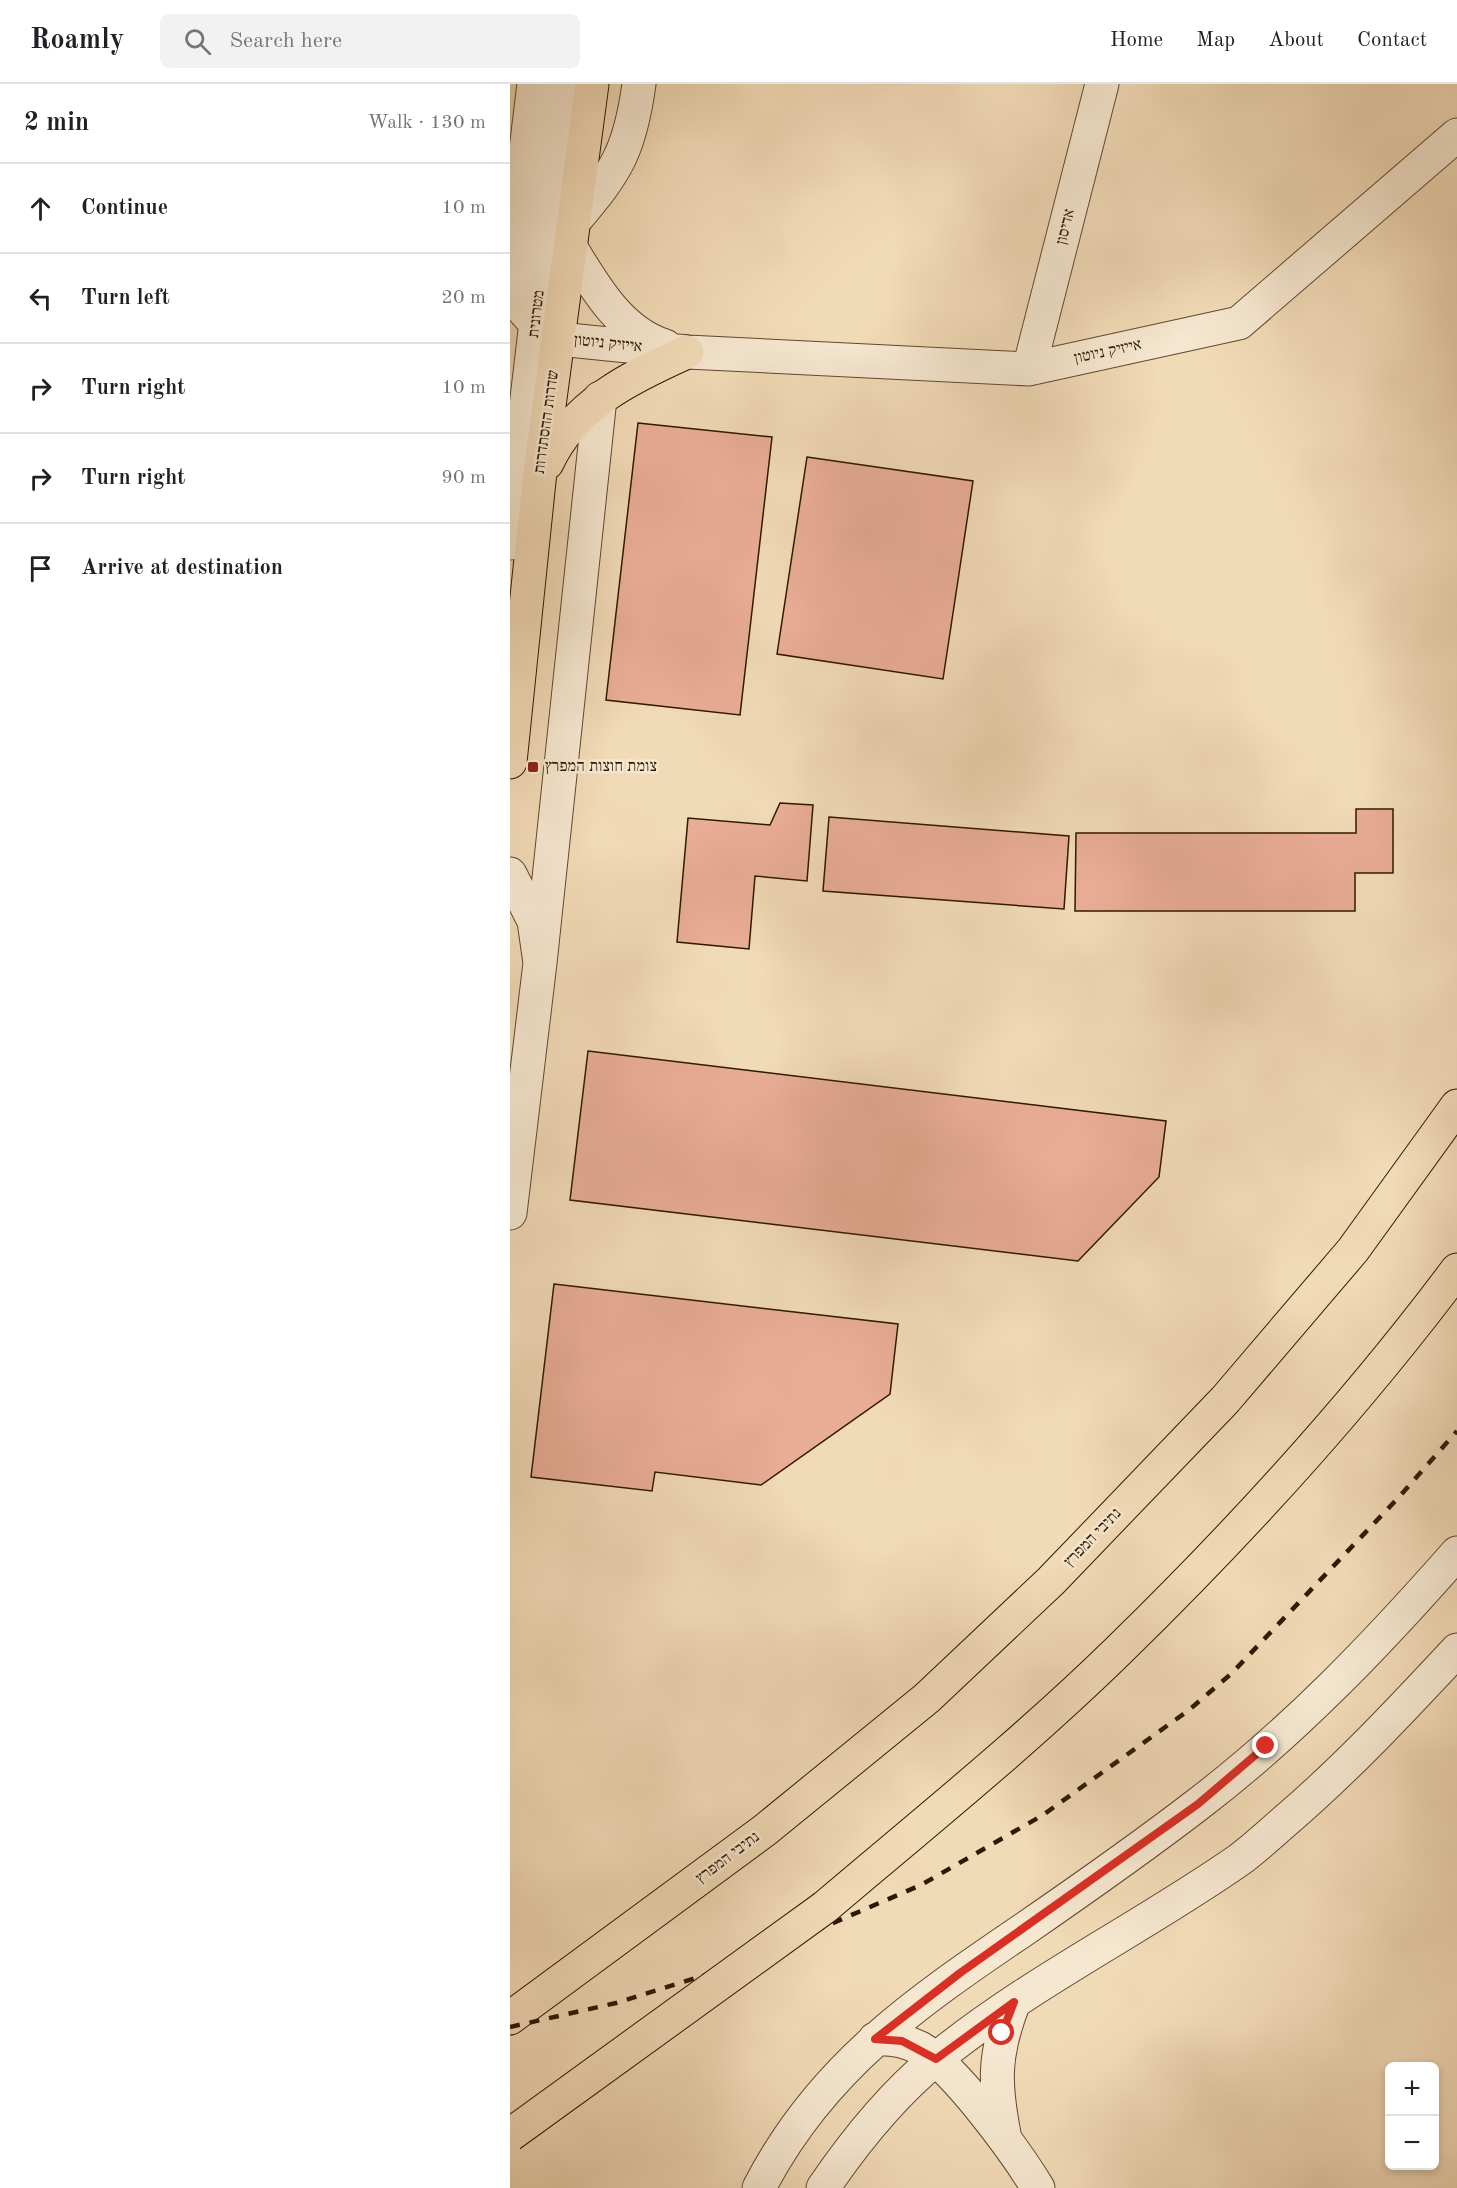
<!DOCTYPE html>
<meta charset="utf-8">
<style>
body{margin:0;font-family:"Old Standard TT","Frank Ruhl Libre",serif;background:#f2f2f2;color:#202124}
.controls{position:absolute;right:18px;bottom:18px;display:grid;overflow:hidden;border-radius:9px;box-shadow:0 3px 9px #0003}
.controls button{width:54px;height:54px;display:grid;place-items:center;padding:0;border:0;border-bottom:2px solid #e0e0e0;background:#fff;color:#202124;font:30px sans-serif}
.stop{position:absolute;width:18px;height:18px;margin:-14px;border:4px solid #d93025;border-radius:50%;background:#fff}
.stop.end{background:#d93025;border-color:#fff;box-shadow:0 2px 6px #0008}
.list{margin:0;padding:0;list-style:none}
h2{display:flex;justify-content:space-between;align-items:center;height:78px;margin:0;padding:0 24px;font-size:26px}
h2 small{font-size:20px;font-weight:400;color:#757577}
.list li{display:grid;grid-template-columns:39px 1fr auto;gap:18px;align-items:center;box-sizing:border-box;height:90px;padding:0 24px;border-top:2px solid #e0e0e0}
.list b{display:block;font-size:22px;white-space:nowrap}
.list em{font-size:20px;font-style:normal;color:#757577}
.icon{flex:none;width:33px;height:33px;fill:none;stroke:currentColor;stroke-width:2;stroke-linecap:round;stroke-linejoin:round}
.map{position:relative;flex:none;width:947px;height:2104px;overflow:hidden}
header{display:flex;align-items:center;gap:36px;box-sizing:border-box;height:84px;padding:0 30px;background:#fff;border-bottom:2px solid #e0e0e0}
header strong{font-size:28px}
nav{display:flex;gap:33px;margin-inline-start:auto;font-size:21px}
.search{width:420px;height:54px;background:#f2f2f2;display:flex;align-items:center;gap:15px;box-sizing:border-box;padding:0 21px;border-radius:9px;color:#757577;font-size:22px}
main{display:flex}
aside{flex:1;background:#fff}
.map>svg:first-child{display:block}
</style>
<header>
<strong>Roamly</strong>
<div class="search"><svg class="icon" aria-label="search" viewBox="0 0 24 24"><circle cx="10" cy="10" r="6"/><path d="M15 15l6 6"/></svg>Search here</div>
<nav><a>Home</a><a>Map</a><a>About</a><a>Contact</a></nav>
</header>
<main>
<aside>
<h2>2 min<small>Walk · 130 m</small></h2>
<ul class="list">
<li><svg class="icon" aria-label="ahead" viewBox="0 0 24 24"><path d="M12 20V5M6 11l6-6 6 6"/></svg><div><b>Continue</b></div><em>10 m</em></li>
<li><svg class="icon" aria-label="left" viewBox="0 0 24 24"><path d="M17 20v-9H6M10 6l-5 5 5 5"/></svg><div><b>Turn left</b></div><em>20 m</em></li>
<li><svg class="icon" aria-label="right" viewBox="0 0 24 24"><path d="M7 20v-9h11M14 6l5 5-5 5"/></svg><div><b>Turn right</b></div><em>10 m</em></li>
<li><svg class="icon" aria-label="right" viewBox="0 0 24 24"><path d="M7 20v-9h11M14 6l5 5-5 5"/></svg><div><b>Turn right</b></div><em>90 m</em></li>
<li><svg class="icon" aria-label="arrive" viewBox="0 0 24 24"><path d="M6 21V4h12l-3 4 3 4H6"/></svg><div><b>Arrive at destination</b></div></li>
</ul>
</aside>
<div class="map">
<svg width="947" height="2104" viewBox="0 0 947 2104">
<rect width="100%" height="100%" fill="#f1dab6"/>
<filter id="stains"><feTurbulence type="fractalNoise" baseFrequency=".00333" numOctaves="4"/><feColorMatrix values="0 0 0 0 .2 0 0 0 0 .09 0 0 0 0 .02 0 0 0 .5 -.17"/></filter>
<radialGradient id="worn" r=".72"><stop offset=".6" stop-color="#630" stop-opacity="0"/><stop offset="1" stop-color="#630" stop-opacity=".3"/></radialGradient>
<!-- building -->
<path fill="#e9ad95" stroke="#2f1800" stroke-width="1.5" d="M128 339 262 353 230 631 96 616Z
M297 373 463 397 433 595 267 570Z
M270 719 303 721 297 797 245 792 239 865 167 858 178 734 260 741Z
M846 725H883V789H845V827H565L566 749H846Z
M319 733 559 752 554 825 313 807Z
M78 967 656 1037 649 1093 568 1177 60 1116Z
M44 1200 388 1240 380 1310 251 1401 145 1388 142 1407 21 1393Z"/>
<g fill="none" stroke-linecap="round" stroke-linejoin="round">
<!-- minor casing -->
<g stroke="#60482e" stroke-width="35">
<path id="minor" d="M65 136C107 87 120 66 129 0
M61 164C84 202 110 248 155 262
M0 197 24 0
M0 211 26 240 49 255 177 268 519 285 729 239 947 51
M519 285 592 0
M0 459 54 0
M0 790 24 837 30 879 0 1129
M30 879 90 314
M365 1955C381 1954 396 1957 410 1964 445 1984 506 2068 528 2104
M495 2055C484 2000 483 1971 504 1918
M249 2104C311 1983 407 1918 516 1844 574 1804 631 1764 687 1721 783 1648 868 1559 947 1469
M313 2104C345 2057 382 2011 426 1975 519 1899 630 1845 729 1776 744 1765 759 1751 774 1738 836 1685 891 1626 947 1566"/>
</g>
<!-- highway casing -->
<g stroke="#2f1800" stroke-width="35">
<path id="highway" d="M37 379C64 320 121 293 177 268
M0 678 29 397 82 0
M315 1823C414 1739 516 1657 609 1566 730 1448 846 1321 947 1186
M0 1934 255 1746 417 1614 541 1497 715 1316 843 1166 947 1022"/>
</g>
<!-- minor -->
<use href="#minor" stroke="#f6e7d0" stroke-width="33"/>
<!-- highway -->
<use href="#highway" stroke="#f1dab6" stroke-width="33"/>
<!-- rail -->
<path stroke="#2f1800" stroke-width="4.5" stroke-dasharray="10 10" stroke-linecap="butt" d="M0 1943 106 1919 221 1883 411 1801 533 1731 679 1626 722 1589 889 1413 947 1347"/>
<!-- highway-bridge casing -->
<g stroke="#2f1800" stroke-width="35" stroke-linecap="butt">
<path id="highway-bridge" d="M0 2051 315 1823"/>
</g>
<!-- highway-bridge -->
<use href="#highway-bridge" stroke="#f1dab6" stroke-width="33"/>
</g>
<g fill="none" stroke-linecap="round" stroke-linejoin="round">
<!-- route -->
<path stroke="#d93025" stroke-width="8" d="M492 1949 504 1918 426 1975 392 1957 365 1955 450 1889 688 1720 756 1662"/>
</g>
<!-- markers -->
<rect fill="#8f2418" stroke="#f6e7d0" stroke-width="2" x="17" y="677" width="12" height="12" rx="3"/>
<g text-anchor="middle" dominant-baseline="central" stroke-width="5" stroke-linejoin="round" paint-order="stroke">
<!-- street labels -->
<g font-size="16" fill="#2f1800" stroke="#f6e7d0">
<text transform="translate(556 143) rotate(-76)">אדיסון</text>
<text transform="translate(27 230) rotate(-83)">מטרונית</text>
<text transform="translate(98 260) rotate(6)">אייזיק ניוטון</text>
<text transform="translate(598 268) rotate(-12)">אייזיק ניוטון</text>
<text transform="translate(37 338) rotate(-82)">שדרות ההסתדרות</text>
<text transform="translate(583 1454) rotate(-46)">נתיבי המפרץ</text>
<text transform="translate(218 1774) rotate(-37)">נתיבי המפרץ</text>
</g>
<!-- poi labels -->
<g font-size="16" fill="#2f1800" stroke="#f6e7d0" text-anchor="start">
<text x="35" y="683">צומת חוצות המפרץ</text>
</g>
</g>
<rect width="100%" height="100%" filter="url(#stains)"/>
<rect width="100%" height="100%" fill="url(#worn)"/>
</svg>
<div class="controls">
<button>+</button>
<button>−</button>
</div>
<div class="stop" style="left:492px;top:1949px"></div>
<div class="stop end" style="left:756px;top:1662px"></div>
</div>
</main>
